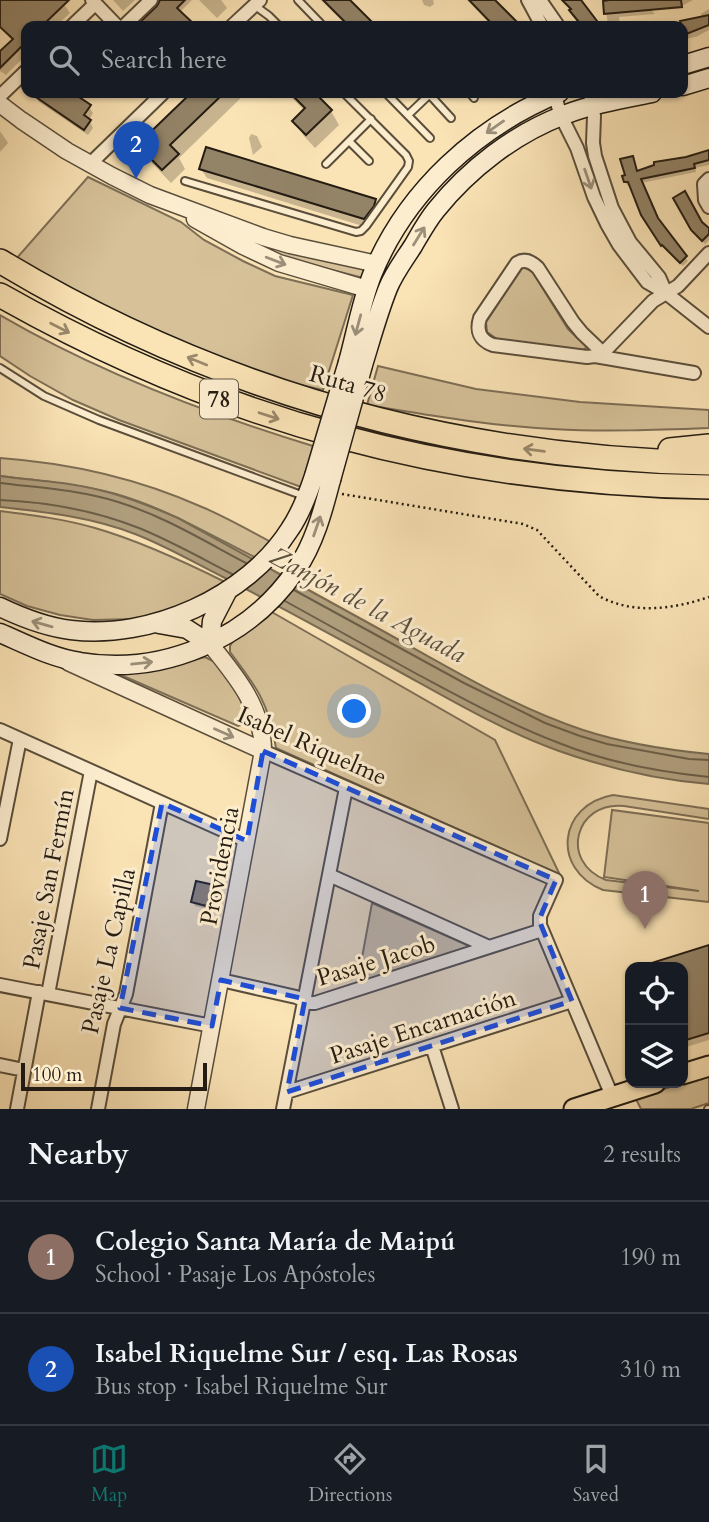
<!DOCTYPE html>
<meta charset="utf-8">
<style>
body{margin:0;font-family:Cardo,serif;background:#20242c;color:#f1f3f6}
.controls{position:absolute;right:21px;bottom:21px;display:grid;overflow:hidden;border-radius:14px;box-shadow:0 2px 5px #0004}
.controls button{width:63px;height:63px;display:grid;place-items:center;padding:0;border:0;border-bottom:2px solid #363941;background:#171b24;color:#f1f3f6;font:35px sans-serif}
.scale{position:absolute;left:21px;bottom:18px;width:186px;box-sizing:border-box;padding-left:7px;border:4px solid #241c12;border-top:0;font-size:19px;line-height:24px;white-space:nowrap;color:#241c12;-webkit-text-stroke:5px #fcedcf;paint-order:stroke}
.you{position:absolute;left:355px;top:712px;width:24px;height:24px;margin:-18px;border:5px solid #fff;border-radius:50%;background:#1a73e8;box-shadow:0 0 0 10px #1a73e833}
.badge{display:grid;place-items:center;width:46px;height:46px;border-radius:50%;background:#0f766e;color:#fff;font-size:23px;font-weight:700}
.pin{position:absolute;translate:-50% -58px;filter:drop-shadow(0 2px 4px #0008)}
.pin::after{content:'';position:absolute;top:37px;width:24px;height:21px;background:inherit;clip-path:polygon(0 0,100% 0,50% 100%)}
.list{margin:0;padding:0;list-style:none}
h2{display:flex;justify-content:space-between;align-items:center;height:91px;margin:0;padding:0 28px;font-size:30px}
h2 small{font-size:23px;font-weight:400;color:#9ea1a6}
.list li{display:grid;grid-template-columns:46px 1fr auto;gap:21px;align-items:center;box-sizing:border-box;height:112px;padding:0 28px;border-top:2px solid #363941}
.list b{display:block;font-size:26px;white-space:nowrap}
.list p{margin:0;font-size:23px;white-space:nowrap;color:#9ea1a6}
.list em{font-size:23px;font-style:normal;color:#9ea1a6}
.icon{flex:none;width:38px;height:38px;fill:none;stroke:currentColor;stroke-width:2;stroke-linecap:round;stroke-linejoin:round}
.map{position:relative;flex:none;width:709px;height:1109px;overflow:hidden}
.search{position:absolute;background:#171b24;box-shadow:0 2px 5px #0004;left:21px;right:21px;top:21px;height:77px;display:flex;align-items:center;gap:18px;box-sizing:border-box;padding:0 24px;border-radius:14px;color:#9ea1a6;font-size:26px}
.sheet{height:315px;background:#171b24}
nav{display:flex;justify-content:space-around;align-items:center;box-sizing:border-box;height:98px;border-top:2px solid #363941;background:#171b24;font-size:19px;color:#9ea1a6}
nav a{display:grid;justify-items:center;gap:4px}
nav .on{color:#0f766e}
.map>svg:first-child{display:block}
</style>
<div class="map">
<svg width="709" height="1109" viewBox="0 0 709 1109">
<rect width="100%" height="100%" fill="#fae3b5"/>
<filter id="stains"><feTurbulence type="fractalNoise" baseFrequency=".00286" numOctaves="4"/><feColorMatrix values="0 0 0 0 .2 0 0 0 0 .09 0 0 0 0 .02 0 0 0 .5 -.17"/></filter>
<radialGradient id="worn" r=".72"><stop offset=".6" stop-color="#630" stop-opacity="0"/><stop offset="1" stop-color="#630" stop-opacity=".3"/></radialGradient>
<!-- green -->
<path fill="#d6c199" stroke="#7d6e56" stroke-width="2" d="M88 177 181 222 204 240 243 261 275 276 353 295 323 390 282 381 207 353 128 319 16 259Z
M260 237 370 267 367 279 278 256 254 244Z
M523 267 532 271 568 329 587 347 580 352 497 339 487 332 486 322Z
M0 315C98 372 205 413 313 446L307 471 301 487 119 420 73 400 30 376 0 356Z
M378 366 476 389 580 402 709 410V428C657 430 605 432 553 429 490 426 429 415 367 405Z
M0 458C70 463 137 478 202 507 226 517 250 531 273 543L262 561C216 538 166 508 116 494 78 484 39 481 0 476Z
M0 511C32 515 64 519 95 528 140 541 183 561 225 582L209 592 165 613 136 619 93 620 60 615 27 606 0 594Z
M270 611 495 740 560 875 276 748C269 703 256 686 230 652V646L233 641Z
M205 657 215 662 237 690 250 710 249 723 238 726 114 672 172 666Z
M613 795 709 809V819L624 806C575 801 559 862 606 880L699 891 604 877 612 810 709 823V902L603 890C551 869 558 805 613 795Z
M372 903 474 948 357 985Z
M709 1073V1103L691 1109H641L636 1099Z"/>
<!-- water -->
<path fill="#b19f7e" stroke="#796b53" stroke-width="2" d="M0 476C28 480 58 481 86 487 118 493 148 505 178 518 246 556 315 593 383 631 448 667 513 707 583 730 623 743 667 750 709 754V784C659 780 607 768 559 751 500 730 444 696 389 666 334 636 280 607 225 578 195 563 166 546 135 534 91 517 46 512 0 507Z"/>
<!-- shadow -->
<path fill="#0003" d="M0 0H61L70 13 56 26H26V55L6 75 0 71V54L13 41 0 28Z
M113 0H135L123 11Z
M167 0H192L180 12 194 26H139Z
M199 0H221L227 8 217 18Z
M321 0H348L373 26H347Z
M422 0H433L434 4 430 7 424 5Z
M467 0H493L518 26H492Z
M622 0H642L655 14 619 17 620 26H608L605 2Z
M670 0H693L678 8Z
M709 9V30L696 37 683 39V26H671L702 18 701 14Z
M37 93H70L89 107 93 113 89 120 93 128 88 135 39 102 35 95Z
M194 93H246L179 158 185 169 171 183 148 159 139 145Z
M287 93H313L331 111 339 125 315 148 303 135 295 121 305 111Z
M412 93H426L418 100Z
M0 131 8 143 0 152Z
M251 134 257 136 262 147 253 155 249 138Z
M709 151V165L695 168 696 172 641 183 659 221 688 261 683 266 665 249 645 220 631 185 628 186 625 182 637 173Z
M201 169 374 200 380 210 378 215 369 228 207 178Z
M701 223 709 231V240L705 244 695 234Z
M218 888 220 892 216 911 195 906 193 902Z
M709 946V1040L683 1048V967H645Z"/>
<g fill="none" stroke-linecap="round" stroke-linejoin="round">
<!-- shore -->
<path stroke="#6a5e48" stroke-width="2" d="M0 483C40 488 80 490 118 502 164 516 204 541 246 563
M0 500C46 502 96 511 139 528 171 541 201 558 232 574
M294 590 464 683 545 723 580 736 607 744 689 759 709 760
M285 601C328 625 372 649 415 673 462 698 509 724 559 743 606 762 659 772 709 777"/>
</g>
<!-- building -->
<path fill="#938367" stroke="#241c12" stroke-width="2" d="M0 0H69L42 26H26V42L0 68V51L13 39 0 27Z
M160 0H185L177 8 196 26H136L157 6Z
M323 0H350L376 26H349Z
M469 0H495L521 26H494Z
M562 0H581L597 21 590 26H582L569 10 571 9Z
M609 0H681L682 7 604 14 603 1Z
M709 15V25L684 35 680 21Z
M30 93H73L91 105 84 115 91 120 84 130Z
M191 93H224L170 145 179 154 162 170 137 145Z
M290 93H315L332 110 306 135 292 121 305 108Z
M206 147 376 199 374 206 364 219 199 169Z
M709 150V160L694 164 695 168 641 179 658 218 687 256 680 263 662 245 661 246 641 215 628 182H624L622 176 625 175 620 159 633 156 637 171 654 165V162L686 157Z
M685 191 702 222 709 228V234L702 241 691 230 673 198Z
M196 881 219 886 214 908 191 902Z
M709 945V1033L683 1041V967H646L645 965Z"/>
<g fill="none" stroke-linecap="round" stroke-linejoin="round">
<!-- service casing -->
<g stroke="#5a4e3b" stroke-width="10">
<path id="service" d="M298 0 323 26
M254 5 269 16 279 26
M386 93 430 138
M470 93 474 98
M429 94 451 118
M408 115 431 93
M349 141 369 161
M326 164 371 119
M185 181 356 232 361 231 366 226 408 167 409 161 406 155 344 93
M0 368 44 396 99 420 304 496
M708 1109H709"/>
</g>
<!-- minor casing -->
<g stroke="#5a4e3b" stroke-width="16">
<path id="minor" d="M92 0 117 26
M528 0 542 26
M540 0 558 26
M72 26 95 4
M124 26 151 0
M232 26 260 0
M554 93 561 116 577 148 594 197 607 224 619 245 647 282 666 293 709 327
M590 93 594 116 593 143 595 156 612 208 630 242 659 277 666 293
M0 96 26 71
M90 164 163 93
M709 179 704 184 705 200 709 207
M603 353 582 333 573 322 538 268C532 262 525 258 517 263L480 318C476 331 480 340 493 345L587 357 595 356 603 353 653 301 678 286 709 253
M595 356 694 373
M0 730 247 841
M263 751 556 880 540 916V925L612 1096
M0 839 20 739
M329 875 489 947
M221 980 296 997 310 1003H315L542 930
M0 985 212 1026
M48 994 91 771
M432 1046 452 1109
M0 1065 24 1070
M287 1092 572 1001
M17 1109 39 992
M98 1109 114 1024 126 994 162 803
M283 1109 346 788"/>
</g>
<!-- tertiary casing -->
<g stroke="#5a4e3b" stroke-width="19">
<path id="tertiary" d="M0 104 21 120 67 151 112 176 150 195 263 237 290 245 377 264
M195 219 243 246 279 263 367 289
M68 662 263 751
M196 1109 263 751C263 708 236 676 210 644"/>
</g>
<!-- secondary casing -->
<g stroke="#241c12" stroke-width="21">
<path id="secondary" d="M683 65 709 57
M683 86 709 78
M348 362C356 333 361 303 372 275 406 191 477 127 559 93
M363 365C371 339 378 313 388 288 394 273 404 260 413 246 420 234 427 221 436 210 469 169 514 134 564 115 592 104 622 99 652 93
M0 607C23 618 46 627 71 630 150 640 247 597 290 529 301 513 308 494 314 476
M159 624 187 629 210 644
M0 633C26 644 52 658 80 662 163 676 249 639 296 570 314 544 323 511 331 480
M210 644 212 621 227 592"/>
</g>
<!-- primary casing -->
<g stroke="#241c12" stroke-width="23">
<path id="primary" d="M683 1074 709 1066
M574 1109 655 1083"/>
</g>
<!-- motorway casing -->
<g stroke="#241c12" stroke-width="26">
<path id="motorway" d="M0 261C219 393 454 458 709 463
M0 295C224 422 452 483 709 487
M670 450 709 446"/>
</g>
<!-- path -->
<path stroke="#241c12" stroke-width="2.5" stroke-dasharray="2 3.5" stroke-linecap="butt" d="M342 494 523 524 537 530 599 596C633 615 674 609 709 597"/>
<!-- service -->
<use href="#service" stroke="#fcedcf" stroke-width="6"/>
<!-- minor -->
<use href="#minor" stroke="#fcedcf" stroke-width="12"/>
<!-- tertiary -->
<use href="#tertiary" stroke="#fcedcf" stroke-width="16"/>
<!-- secondary -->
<use href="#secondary" stroke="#fcedcf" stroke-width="18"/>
<!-- primary -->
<use href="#primary" stroke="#fae3b5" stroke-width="19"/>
<!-- motorway -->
<use href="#motorway" stroke="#fae3b5" stroke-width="23"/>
<!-- secondary-bridge casing -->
<g stroke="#241c12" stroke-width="21" stroke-linecap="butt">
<path id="secondary-bridge" d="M314 476 348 362
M331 480 363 365"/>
</g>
<!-- secondary-bridge -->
<use href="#secondary-bridge" stroke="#fcedcf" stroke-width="18"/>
</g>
<!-- one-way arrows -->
<defs><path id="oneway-shaft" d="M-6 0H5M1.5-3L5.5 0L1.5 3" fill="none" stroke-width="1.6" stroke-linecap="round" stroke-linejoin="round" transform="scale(1.75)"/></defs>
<g stroke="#9b8f7a">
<use href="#oneway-shaft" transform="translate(495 127) rotate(145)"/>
<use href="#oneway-shaft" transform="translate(588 179) rotate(71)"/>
<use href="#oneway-shaft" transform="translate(419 236) rotate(-58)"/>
<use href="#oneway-shaft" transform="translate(276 261) rotate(21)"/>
<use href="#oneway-shaft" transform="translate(358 325) rotate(105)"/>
<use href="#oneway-shaft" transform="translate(317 526) rotate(-71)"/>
<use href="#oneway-shaft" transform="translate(42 624) rotate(-164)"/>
<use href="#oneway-shaft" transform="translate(142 663) rotate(-6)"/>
<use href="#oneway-shaft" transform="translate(224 733) rotate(24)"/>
</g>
<g stroke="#9a896c">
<use href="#oneway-shaft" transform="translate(60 328) rotate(27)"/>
<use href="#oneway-shaft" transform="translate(197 361) rotate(-158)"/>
<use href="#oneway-shaft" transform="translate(269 416) rotate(18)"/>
<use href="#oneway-shaft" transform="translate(534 450) rotate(-173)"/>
</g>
<!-- marked area -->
<path fill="#1d4ed8" fill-opacity="0.2" stroke="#1d4ed8" stroke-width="5" stroke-dasharray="14 9" stroke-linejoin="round" d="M263 751 556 880 539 920 572 1001 287 1092 305 999 221 980 212 1026 120 1008 162 803 247 841Z"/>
<g text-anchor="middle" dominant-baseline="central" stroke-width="6" stroke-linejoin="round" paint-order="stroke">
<!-- shield labels -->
<rect fill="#fcedcf" stroke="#655b4b" stroke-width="2" x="200" y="379.5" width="38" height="39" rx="5"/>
<g font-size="23" font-weight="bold" fill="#241c12">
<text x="219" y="399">78</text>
</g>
<!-- street labels -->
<g font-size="24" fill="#241c12" stroke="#fcedcf">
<text transform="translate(348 384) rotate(16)">Ruta 78</text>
<text transform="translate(312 746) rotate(24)">Isabel Riquelme</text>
<text transform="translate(220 866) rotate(-79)">Providencia</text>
<text transform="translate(49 879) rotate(-79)">Pasaje San Fermín</text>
<text transform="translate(109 951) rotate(-77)">Pasaje La Capilla</text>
<text transform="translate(376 961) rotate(-17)">Pasaje Jacob</text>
<text transform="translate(423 1027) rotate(-18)">Pasaje Encarnación</text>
</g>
<!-- water labels -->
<g font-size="26" font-style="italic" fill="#5c503d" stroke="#fcedcf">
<text transform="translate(368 605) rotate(28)">Zanjón de la Aguada</text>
</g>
</g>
<rect width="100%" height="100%" filter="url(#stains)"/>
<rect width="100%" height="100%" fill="url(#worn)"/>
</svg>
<div class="controls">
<button><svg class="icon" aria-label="locate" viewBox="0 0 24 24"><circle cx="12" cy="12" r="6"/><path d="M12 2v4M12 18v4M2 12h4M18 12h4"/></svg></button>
<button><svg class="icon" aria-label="layers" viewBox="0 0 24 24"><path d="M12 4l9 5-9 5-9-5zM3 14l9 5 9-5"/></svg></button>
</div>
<div class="scale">100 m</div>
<div class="you"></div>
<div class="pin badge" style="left:645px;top:929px;background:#8d6e63">1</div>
<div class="pin badge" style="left:136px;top:179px;background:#1a4fb4">2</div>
<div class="search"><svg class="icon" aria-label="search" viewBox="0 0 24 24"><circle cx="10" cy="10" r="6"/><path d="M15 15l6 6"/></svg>Search here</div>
</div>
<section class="sheet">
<h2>Nearby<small>2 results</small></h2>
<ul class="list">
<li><span class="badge" style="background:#8d6e63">1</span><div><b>Colegio Santa María de Maipú</b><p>School · Pasaje Los Apóstoles</p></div><em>190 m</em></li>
<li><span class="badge" style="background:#1a4fb4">2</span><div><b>Isabel Riquelme Sur / esq. Las Rosas</b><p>Bus stop · Isabel Riquelme Sur</p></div><em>310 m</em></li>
</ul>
</section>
<nav>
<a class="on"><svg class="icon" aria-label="map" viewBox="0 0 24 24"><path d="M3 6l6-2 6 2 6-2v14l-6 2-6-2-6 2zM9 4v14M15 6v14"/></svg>Map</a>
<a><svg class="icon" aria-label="directions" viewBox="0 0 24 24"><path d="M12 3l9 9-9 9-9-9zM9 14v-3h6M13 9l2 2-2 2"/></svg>Directions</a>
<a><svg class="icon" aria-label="saved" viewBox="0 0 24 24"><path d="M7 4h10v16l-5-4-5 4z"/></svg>Saved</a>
</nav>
